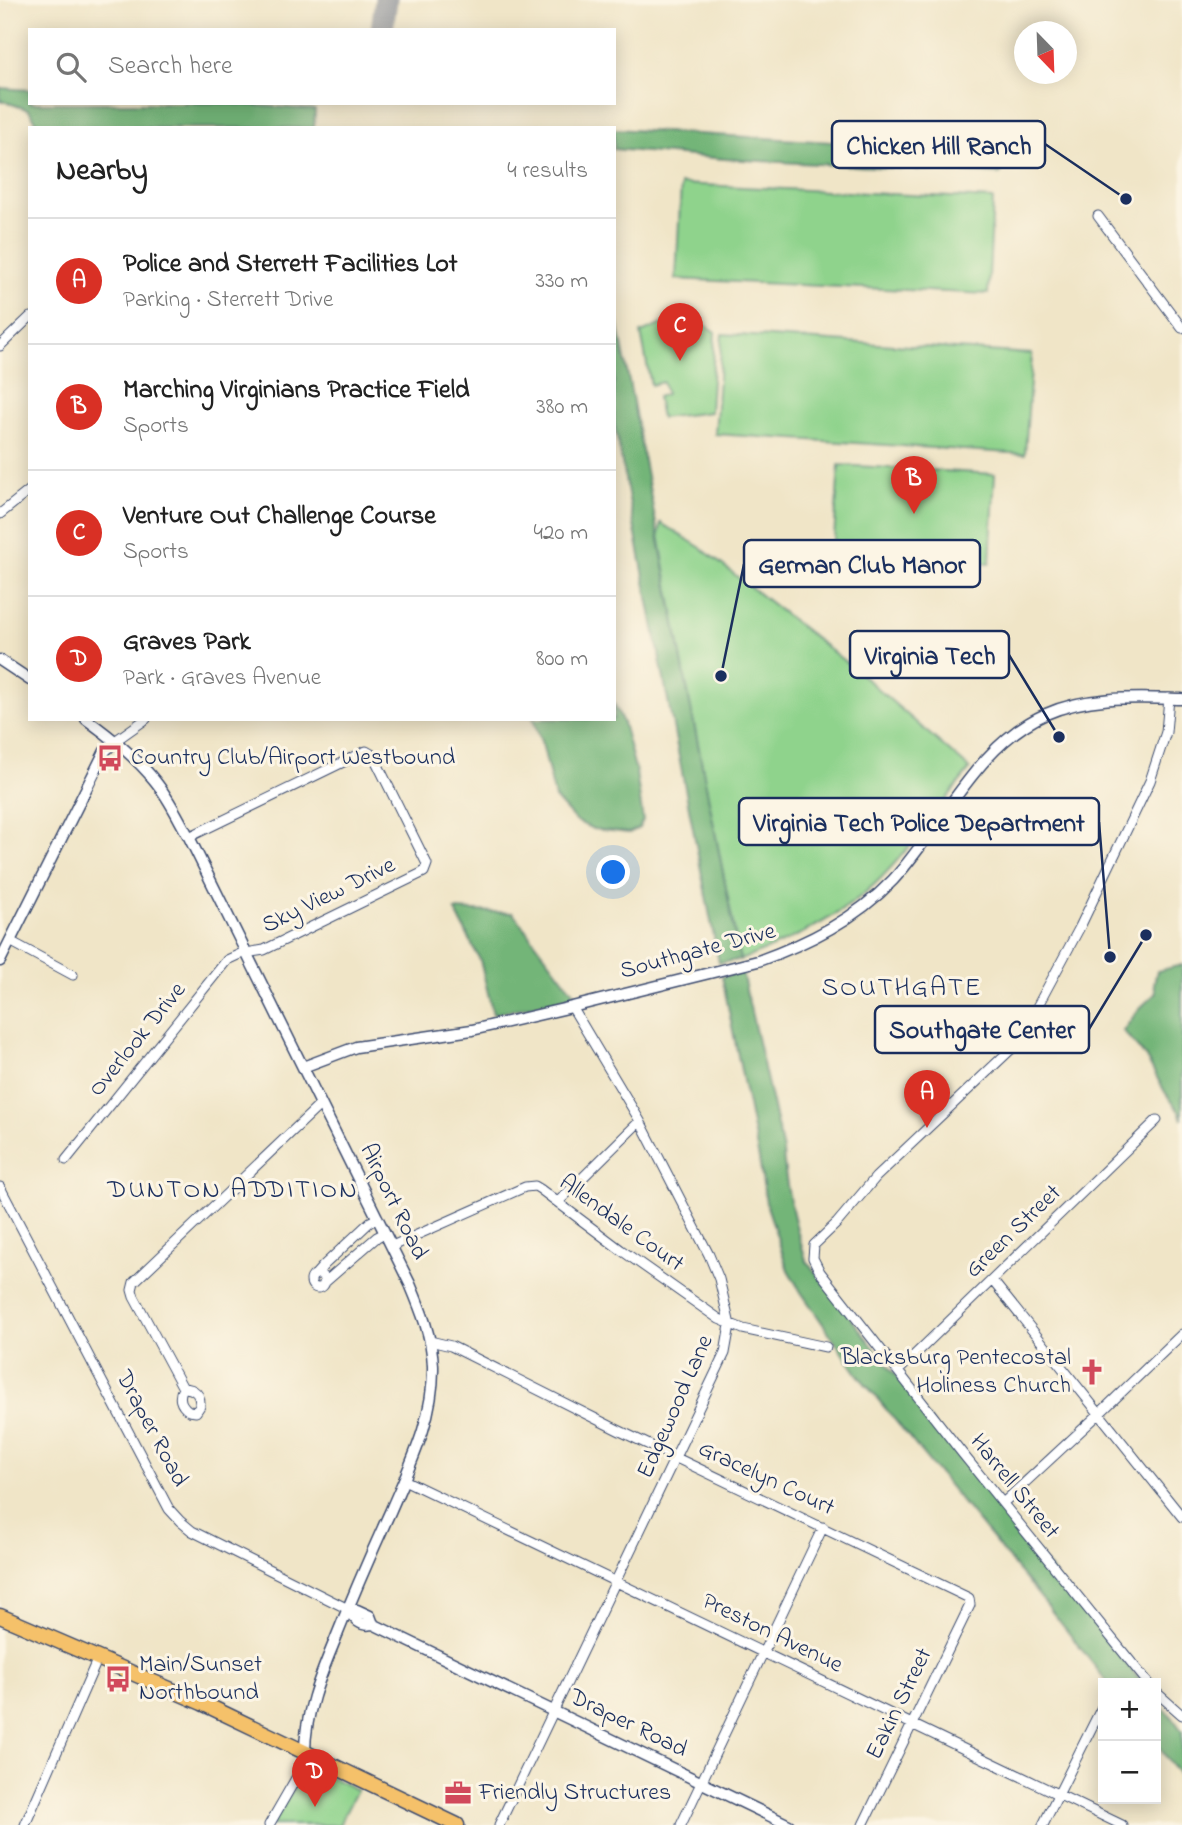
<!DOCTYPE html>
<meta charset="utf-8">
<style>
body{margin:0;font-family:"Indie Flower",sans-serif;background:#f2f2f2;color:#222}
.controls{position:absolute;right:21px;bottom:21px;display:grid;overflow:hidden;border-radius:0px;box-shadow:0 4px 18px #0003}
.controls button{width:63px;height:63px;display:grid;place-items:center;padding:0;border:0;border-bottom:2px solid #e0e0e0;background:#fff;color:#222;font:35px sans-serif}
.compass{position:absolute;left:1014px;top:21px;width:63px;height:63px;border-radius:50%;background:#fff;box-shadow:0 4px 18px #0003;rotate:157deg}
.you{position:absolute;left:614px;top:873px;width:24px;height:24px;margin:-18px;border:5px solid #fff;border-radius:50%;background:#1a73e8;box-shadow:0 0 0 10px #1a73e833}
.badge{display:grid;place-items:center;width:46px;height:46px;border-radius:50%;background:#d93025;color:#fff;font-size:23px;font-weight:700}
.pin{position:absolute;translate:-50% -58px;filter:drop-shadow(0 2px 4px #0008)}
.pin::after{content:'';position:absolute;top:37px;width:24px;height:21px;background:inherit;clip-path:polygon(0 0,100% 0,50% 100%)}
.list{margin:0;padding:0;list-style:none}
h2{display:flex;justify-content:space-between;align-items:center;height:91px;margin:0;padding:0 28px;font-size:30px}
h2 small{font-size:23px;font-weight:400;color:#767676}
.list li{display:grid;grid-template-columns:46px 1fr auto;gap:21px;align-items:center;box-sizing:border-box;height:126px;padding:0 28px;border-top:2px solid #e0e0e0}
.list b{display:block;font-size:26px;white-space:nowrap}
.list p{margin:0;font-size:23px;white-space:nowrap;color:#767676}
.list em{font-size:23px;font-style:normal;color:#767676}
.icon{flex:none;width:38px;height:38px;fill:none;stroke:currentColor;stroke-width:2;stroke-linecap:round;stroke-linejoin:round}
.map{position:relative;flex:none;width:1182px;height:1825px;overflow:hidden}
.search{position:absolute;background:#fff;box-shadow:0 4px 18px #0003;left:28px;top:28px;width:588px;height:77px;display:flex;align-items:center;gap:18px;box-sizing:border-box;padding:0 24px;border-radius:0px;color:#767676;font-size:26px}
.panel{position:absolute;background:#fff;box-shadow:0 4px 18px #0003;left:28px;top:126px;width:588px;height:595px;border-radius:0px}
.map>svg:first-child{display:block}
</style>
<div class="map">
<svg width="1182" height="1825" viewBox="0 0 1182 1825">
<rect width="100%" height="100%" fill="#fcf5e5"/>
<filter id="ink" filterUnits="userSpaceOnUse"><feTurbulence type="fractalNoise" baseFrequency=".0143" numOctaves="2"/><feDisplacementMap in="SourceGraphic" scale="14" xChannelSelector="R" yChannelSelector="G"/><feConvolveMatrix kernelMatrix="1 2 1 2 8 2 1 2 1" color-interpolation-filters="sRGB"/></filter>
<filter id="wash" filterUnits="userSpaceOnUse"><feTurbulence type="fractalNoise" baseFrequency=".00686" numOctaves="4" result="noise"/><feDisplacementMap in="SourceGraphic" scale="28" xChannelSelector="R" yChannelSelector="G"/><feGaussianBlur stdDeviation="1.57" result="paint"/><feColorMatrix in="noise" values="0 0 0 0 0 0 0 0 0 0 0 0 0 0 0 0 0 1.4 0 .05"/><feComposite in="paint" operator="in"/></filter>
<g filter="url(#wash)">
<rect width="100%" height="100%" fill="#f0e5c7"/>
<!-- green -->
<path fill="#8fd38c" stroke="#558175" stroke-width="2" d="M681 184 993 199 988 294 676 279Z
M688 313 715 332 710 412 661 418 657 397 666 394 663 382 651 385 641 333Z
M722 334 1032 354 1025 454 715 434Z
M839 465 995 474 990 563 833 554Z
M661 523 701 548 857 671 970 769C940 806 912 847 878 881 841 917 789 942 740 960L687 688 659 535Z
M308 1767 312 1768 357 1790 339 1825H272L305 1769Z"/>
<!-- forest -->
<path fill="#73b578" stroke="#47726b" stroke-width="2" d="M0 88 30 90V103H220L315 110 314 128H40L29 110 0 100Z
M614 129 986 151 1003 149 1001 174 725 159 614 149Z
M614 302 687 688 740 960 719 963 614 422Z
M614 703 623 723 636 772 643 820 639 828 629 833 593 829 576 821 555 798 543 747 533 719H614Z
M455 910 513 913 576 996 493 1014 480 960Z
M1182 965V1120L1180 1113 1165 1092 1145 1056 1123 1031 1139 1009 1156 993 1154 983 1157 971Z
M742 972 783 1151C785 1188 795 1225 806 1260L947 1442 1142 1683H1108L1049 1608 858 1375 801 1292 788 1270 766 1203 759 1159 722 977Z
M1156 1701 1172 1717 1182 1731V1779L1156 1743Z"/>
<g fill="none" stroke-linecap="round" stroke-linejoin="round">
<!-- taxiway -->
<path stroke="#868a92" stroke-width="23" d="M382 30 386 0"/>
</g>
</g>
<g filter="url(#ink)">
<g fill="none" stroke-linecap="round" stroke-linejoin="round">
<!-- minor casing -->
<g stroke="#3b4a6e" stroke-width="11">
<path id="minor" d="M1098 216 1182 328
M0 346 30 317
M0 514 30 490
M115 741 146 719
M10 941 73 975
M66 1160 227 960 240 954 264 950 424 872 427 864 373 755 366 751 189 837
M0 1187 169 1509 180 1521 192 1531 348 1609
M558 1202 640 1121
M392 1246 525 1187 535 1186 540 1189 621 1250 719 1319 743 1329 826 1347
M316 1274 324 1265 370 1222 378 1218
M311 1281a7 7 0 1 1 14 0a7 7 0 1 1-14 0Z
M992 1280 1182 1517
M324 1283 377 1237 385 1233
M430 1341 451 1346 618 1430 969 1598 970 1605 863 1825
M898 1371 1157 1120
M183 1388C195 1388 201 1395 200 1406L196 1412 189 1411C180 1405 178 1397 183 1388L134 1297 132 1290 134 1282 321 1104
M404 1480 1122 1825
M1003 1503 1100 1413 1182 1334
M1148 1683 962 1453 820 1272 813 1258 814 1245 837 1223 876 1177 1025 1036 1037 1007 1080 927 1150 781 1166 732 1169 698
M1156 1692 1182 1715
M25 1825 98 1658
M269 1825 303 1766 305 1752
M499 1825 725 1353 730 1325 719 1279 709 1255 640 1121 572 1007
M681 1825 823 1527
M1043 1825 1103 1705"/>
</g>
<!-- tertiary casing -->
<g stroke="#3b4a6e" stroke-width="13">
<path id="tertiary" d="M0 660 30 680
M86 719C111 737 136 757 155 781 169 798 178 818 189 837L410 1284C421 1310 432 1337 433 1366 434 1419 410 1465 390 1512 370 1556 351 1600 333 1645 319 1679 305 1714 305 1752
M0 961 105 751 115 741
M303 1067 356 1047 472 1030 572 1007 758 961C808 943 856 919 893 880 942 827 977 744 1046 714 1088 695 1137 698 1182 699
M348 1609C354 1619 360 1627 373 1624L789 1825
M348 1609 357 1610 370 1616 373 1624"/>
</g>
<!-- primary casing -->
<g stroke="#3b4a6e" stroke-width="17">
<path id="primary" d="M0 1616 202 1703 457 1825"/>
</g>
<!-- minor -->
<use href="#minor" stroke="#fff" stroke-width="9"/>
<!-- tertiary -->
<use href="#tertiary" stroke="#fff" stroke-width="10"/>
<!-- primary -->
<use href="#primary" stroke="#f5c16b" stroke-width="14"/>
</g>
</g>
<!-- icons -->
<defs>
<g id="bus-bare" transform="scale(2.1)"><path d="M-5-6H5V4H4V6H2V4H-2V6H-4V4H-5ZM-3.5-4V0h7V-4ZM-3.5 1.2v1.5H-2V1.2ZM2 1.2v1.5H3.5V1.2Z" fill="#d1495b" stroke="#fcf5e5" stroke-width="2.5" paint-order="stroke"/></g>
<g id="church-bare" transform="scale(2.1)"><path d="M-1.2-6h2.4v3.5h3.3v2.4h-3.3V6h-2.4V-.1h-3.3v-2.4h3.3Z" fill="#d1495b" stroke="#fcf5e5" stroke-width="2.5" paint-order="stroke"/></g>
<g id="office-bare" transform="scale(2.1)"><path d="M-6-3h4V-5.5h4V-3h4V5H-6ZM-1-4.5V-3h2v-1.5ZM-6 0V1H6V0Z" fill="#d1495b" stroke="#fcf5e5" stroke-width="2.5" paint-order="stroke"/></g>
</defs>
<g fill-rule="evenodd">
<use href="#bus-bare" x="110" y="758"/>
<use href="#church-bare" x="1092" y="1372"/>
<use href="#bus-bare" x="118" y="1679"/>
<use href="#office-bare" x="458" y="1793"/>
</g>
<g text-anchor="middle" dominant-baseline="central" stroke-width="6" stroke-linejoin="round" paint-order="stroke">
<!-- poi labels -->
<g font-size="24" fill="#1b2f5e" stroke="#fcf5e5" text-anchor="start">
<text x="131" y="758">Country Club/Airport Westbound</text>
<text x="1071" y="1358" text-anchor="end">Blacksburg Pentecostal<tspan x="1071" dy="28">Holiness Church</tspan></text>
<text x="139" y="1665">Main/Sunset<tspan x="139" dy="28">Northbound</tspan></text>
<text x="479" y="1793">Friendly Structures</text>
</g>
<!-- street labels -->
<g font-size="24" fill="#1b2f5e" stroke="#fcf5e5">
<text transform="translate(329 896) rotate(-26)">Sky View Drive</text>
<text transform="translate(698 952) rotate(-15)">Southgate Drive</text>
<text transform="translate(138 1040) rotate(-51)">Overlook Drive</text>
<text transform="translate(393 1202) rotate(64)">Airport Road</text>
<text transform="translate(621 1224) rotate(36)">Allendale Court</text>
<text transform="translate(1014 1232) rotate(-44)">Green Street</text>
<text transform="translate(676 1407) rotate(-66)">Edgewood Lane</text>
<text transform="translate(151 1429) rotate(62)">Draper Road</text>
<text transform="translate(766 1479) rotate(25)">Gracelyn Court</text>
<text transform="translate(1014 1487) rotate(51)">Harrell Street</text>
<text transform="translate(772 1634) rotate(26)">Preston Avenue</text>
<text transform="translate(900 1704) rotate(-64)">Eakin Street</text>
<text transform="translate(628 1724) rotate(26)">Draper Road</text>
</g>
<!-- neighbourhood labels -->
<g font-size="26" letter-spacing="2" fill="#1b2f5e" stroke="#fcf5e5">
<text x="902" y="989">SOUTHGATE</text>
<text x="233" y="1191">DUNTON ADDITION</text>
</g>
</g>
<!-- callouts -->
<path fill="none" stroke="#1b2f5e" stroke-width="2.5" d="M1126 199L1045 144M721 676L744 564M1059 737L1009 655M1110 957L1099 822M1146 935L1089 1029"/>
<g fill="#1b2f5e" stroke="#fcf5e5" stroke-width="2.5">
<circle cx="1126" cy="199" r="7"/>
<circle cx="721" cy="676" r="7"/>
<circle cx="1059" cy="737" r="7"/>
<circle cx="1110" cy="957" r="7"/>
<circle cx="1146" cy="935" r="7"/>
</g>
<g fill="#fcf5e5" stroke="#1b2f5e" stroke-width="2.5">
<rect x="832" y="121" width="213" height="47" rx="7"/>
<rect x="744" y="540" width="236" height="47" rx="7"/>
<rect x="850" y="631" width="159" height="47" rx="7"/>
<rect x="739" y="798" width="360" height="47" rx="7"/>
<rect x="875" y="1006" width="214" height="47" rx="7"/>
</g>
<g font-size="26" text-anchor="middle" font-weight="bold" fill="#1b2f5e">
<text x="939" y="154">Chicken Hill Ranch</text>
<text x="862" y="573">German Club Manor</text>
<text x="930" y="664">Virginia Tech</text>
<text x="919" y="831">Virginia Tech Police Department</text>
<text x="982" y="1038">Southgate Center</text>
</g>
</svg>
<div class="controls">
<button>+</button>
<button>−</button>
</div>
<svg class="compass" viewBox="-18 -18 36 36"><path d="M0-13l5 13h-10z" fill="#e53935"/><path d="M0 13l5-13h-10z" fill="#767676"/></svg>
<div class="you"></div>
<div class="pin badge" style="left:927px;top:1128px">A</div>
<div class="pin badge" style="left:914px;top:514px">B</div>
<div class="pin badge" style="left:680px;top:361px">C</div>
<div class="pin badge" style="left:315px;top:1807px">D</div>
<div class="search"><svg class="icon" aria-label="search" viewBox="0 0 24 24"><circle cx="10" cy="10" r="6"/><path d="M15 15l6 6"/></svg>Search here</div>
<section class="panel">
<h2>Nearby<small>4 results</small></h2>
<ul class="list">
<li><span class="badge">A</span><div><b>Police and Sterrett Facilities Lot</b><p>Parking · Sterrett Drive</p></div><em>330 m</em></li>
<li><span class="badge">B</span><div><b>Marching Virginians Practice Field</b><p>Sports</p></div><em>380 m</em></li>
<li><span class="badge">C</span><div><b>Venture Out Challenge Course</b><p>Sports</p></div><em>420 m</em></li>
<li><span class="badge">D</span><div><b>Graves Park</b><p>Park · Graves Avenue</p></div><em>800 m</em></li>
</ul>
</section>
</div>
